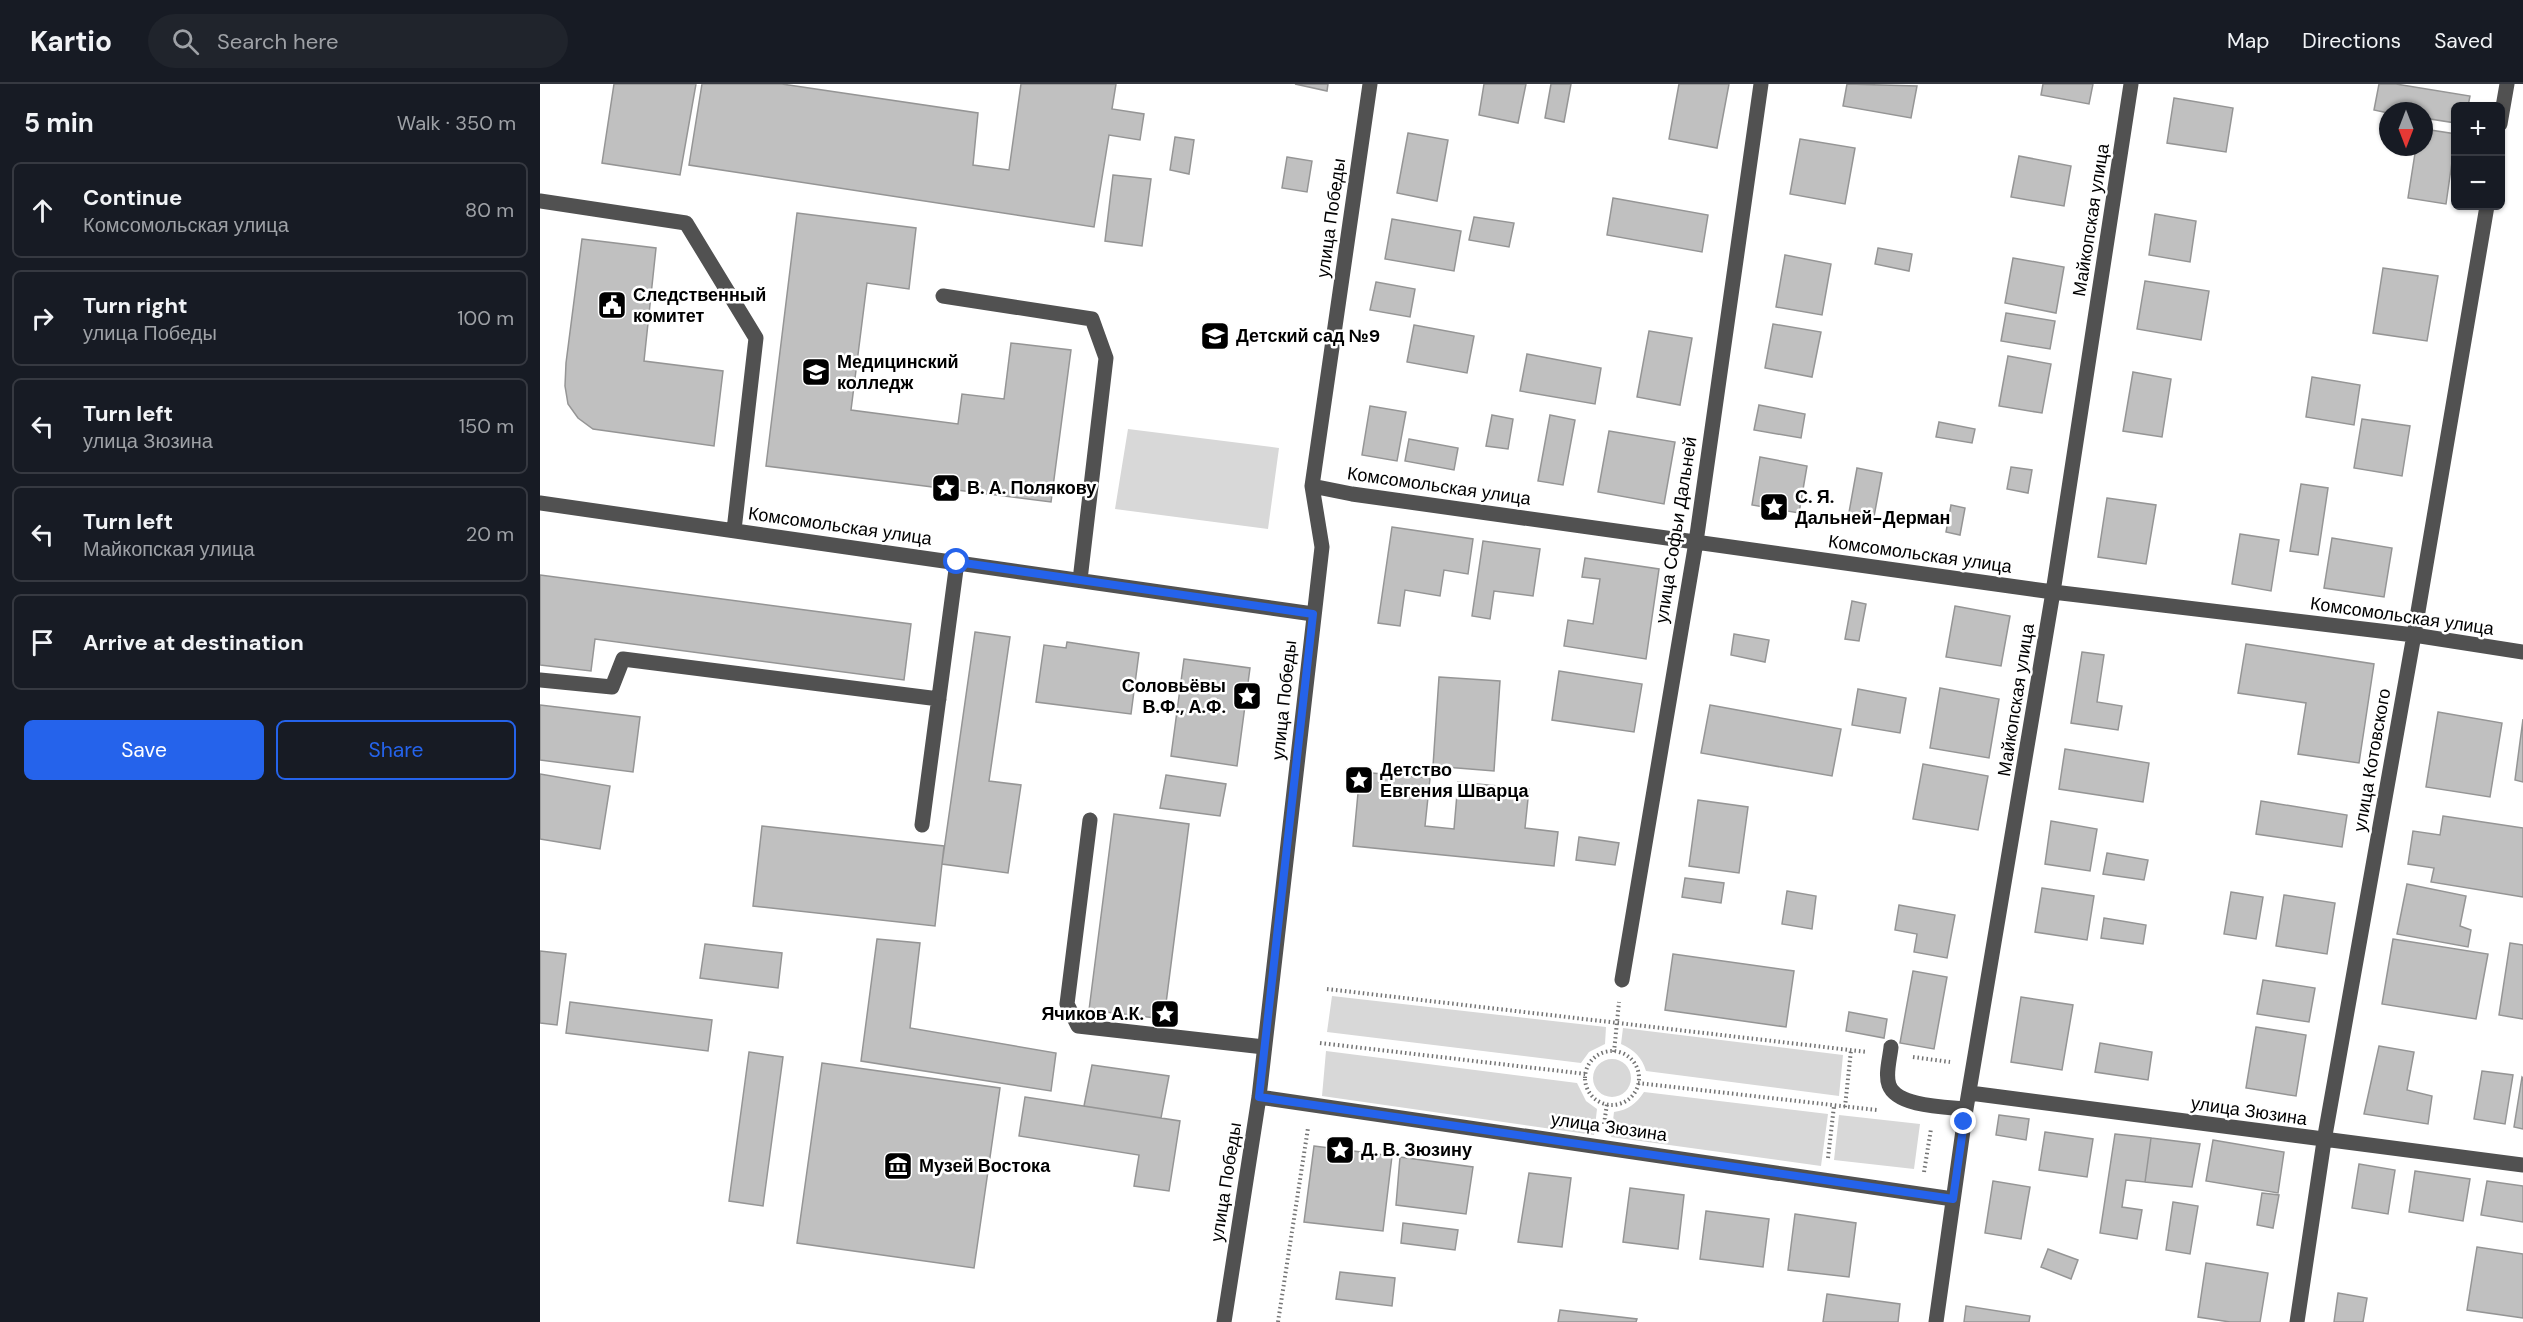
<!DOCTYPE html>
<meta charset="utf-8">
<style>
body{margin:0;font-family:"DM Sans",sans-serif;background:#20242c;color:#f1f3f6}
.controls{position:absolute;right:18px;top:18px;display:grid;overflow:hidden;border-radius:9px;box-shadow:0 2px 4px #0004}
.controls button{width:54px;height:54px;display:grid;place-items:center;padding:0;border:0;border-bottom:2px solid #363941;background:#171b24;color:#f1f3f6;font:30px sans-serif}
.compass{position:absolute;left:1839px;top:18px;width:54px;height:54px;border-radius:50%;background:#171b24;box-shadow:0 2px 4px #0004;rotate:180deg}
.stop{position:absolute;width:18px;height:18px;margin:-14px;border:4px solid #2563eb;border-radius:50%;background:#fff}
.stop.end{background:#2563eb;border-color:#fff;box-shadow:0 2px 6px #0008}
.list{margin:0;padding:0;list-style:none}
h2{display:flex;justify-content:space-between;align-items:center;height:78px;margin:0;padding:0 24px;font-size:26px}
h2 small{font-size:20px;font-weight:400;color:#9ea1a6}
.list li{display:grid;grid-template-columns:39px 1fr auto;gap:18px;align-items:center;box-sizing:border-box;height:96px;margin:0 12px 12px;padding:0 12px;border:2px solid #363941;border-radius:9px}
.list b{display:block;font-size:22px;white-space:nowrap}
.list p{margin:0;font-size:20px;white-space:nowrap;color:#9ea1a6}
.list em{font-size:20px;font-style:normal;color:#9ea1a6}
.actions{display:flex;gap:12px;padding:18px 24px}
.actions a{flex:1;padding:14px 0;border:2px solid #2563eb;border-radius:9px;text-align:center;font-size:21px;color:#2563eb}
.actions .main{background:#2563eb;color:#fff}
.icon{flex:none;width:33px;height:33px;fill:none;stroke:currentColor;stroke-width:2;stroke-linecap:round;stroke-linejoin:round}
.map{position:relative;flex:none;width:1983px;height:1238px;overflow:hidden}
header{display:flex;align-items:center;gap:36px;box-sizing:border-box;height:84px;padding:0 30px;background:#171b24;border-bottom:2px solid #363941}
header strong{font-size:28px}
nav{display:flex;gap:33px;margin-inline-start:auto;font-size:21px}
.search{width:420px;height:54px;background:#20242c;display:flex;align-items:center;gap:15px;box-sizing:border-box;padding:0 21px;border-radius:33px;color:#9ea1a6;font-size:22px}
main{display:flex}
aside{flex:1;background:#171b24}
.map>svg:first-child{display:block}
</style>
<header>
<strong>Kartio</strong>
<div class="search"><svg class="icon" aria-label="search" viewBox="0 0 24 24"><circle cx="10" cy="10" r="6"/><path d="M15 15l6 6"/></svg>Search here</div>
<nav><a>Map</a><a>Directions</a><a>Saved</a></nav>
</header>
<main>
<aside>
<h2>5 min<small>Walk · 350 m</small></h2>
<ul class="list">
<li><svg class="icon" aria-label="ahead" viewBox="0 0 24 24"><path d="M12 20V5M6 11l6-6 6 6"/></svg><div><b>Continue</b><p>Комсомольская улица</p></div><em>80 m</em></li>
<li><svg class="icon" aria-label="right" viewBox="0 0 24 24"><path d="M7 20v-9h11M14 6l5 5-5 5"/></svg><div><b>Turn right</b><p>улица Победы</p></div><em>100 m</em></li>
<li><svg class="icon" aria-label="left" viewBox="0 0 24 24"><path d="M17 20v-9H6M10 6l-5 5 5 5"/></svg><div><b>Turn left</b><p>улица Зюзина</p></div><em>150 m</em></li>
<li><svg class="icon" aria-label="left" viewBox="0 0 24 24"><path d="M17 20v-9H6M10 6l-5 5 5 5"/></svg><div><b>Turn left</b><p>Майкопская улица</p></div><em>20 m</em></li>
<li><svg class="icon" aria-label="arrive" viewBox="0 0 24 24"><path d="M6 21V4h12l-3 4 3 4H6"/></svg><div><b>Arrive at destination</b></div></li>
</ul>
<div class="actions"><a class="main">Save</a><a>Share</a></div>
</aside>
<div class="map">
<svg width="1983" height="1238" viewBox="0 0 1983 1238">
<rect width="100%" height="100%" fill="#fff"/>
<!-- green -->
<path fill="#d8d8d8" d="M588 345 739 364 728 445 575 425Z
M792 912 1066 943 1065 960 1049 968 1041 979 787 948Z
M1083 944 1303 971 1299 1012 1106 987C1102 973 1094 966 1081 960Z
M786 967 1037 999 1046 1017 1057 1025 1054 1051 782 1012Z
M1053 994a19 19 0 1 1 38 0a19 19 0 1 1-38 0Z
M1104 1008 1288 1030 1281 1082 1071 1053 1074 1028C1088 1026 1096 1020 1104 1008Z
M1299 1031 1380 1040 1374 1085 1294 1076Z"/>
<!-- building -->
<path fill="#c0c0c0" stroke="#959595" stroke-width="1.5" d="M74 0H156L140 91 62 79Z
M162 0H242L438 29 433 81 469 86 481 0H576L572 25 604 30 600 56 569 51 554 143 149 81Z
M755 0H788L787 7Z
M944 0H986L978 39 939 31Z
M1011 0H1031L1024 38 1005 34Z
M1139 0H1189L1177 64 1129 55Z
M1307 0 1377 2 1371 34 1303 22Z
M1503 0H1553L1549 20 1501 11Z
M1839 0H1856L1930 12 1928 22H1916V39L1884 34V27L1848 29 1834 26Z
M1634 14 1693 24 1686 68 1627 59Z
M1884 45 1916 50 1906 120 1868 114 1876 63H1884Z
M868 49 908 56 897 117 857 109Z
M635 53 654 56 649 90 630 86Z
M1260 55 1315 64 1305 120 1250 110Z
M1479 72 1531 82 1524 122 1471 113Z
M747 73 772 77 767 108 742 104Z
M573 91 611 95 602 162 565 157Z
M1073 114 1168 131 1162 168 1067 151Z
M257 129 376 144 369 205 327 199 311 326 418 340 422 310 464 315 471 259 531 266 511 418 226 382Z
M1615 130 1656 137 1650 178 1609 171Z
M934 133 974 139 969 163 929 156Z
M852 135 921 147 914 187 845 175Z
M42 155 116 164 104 277 183 287 174 362 53 345 38 334 28 320 25 302 26 279Z
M1338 164 1372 170 1369 187 1335 180Z
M1245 171 1291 180 1282 231 1236 223Z
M1473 174 1524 183 1516 229 1465 219Z
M1843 184 1898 192 1887 257 1833 249Z
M1605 197 1669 207 1661 256 1597 245Z
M836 198 875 205 870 233 830 226Z
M1466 229 1515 237 1510 265 1461 257Z
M1233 240 1281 248 1272 293 1225 284Z
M874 241 934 252 927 289 867 278Z
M1109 247 1152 254 1140 321 1097 313Z
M987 270 1061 284 1055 320 980 307Z
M1468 272 1511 280 1502 329 1459 322Z
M1593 288 1631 295 1622 353 1583 347Z
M1772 293 1820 301 1814 341 1766 333Z
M1219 321 1265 330 1261 354 1214 346Z
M830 322 866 328 857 377 822 371Z
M952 331 973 335 968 365 946 362Z
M1010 331 1035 336 1023 401 998 397Z
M1822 335 1870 342 1862 392 1814 384Z
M1399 338 1435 345 1432 359 1396 353Z
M1069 347 1135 358 1124 420 1058 408Z
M869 355 918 364 914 386 865 377Z
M1220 373 1267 382 1259 429 1212 421Z
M1471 383 1492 386 1488 409 1467 405Z
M1317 384 1342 389 1333 438 1308 434Z
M1761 400 1788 404 1778 471 1750 467Z
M1567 414 1616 421 1606 480 1558 473Z
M1411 421 1425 424 1420 451 1406 448Z
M852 443 933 455 928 490 904 486 900 512 865 506 860 542 838 539Z
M1700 450 1739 456 1731 507 1692 500Z
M1792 454 1852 464 1844 513 1784 504Z
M943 457 1000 465 993 512 954 507 950 535 932 532Z
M1045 474 1119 485 1106 575 1024 562 1028 536 1053 540 1060 495 1042 493Z
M0 491 371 540 364 596 55 555 51 587 0 581Z
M1312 517 1326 520 1319 557 1305 555Z
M1415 522 1470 532 1461 582 1406 573Z
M435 548 470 553 449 697 481 701 468 789 402 780Z
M1194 550 1229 556 1225 578 1191 571Z
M527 558 599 569 591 630 496 618 504 561 526 564Z
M1706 560 1834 580 1819 679 1758 670 1766 619 1698 609Z
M1542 568 1564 571 1557 618 1582 622 1578 646 1531 639Z
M644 575 710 584 697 682 631 672Z
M1019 587 1102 600 1094 648 1012 636Z
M899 593 960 597 954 687 893 682Z
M1400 604 1459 615 1449 674 1390 664Z
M1318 605 1366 614 1360 649 1312 641Z
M0 621 100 633 93 688 0 676Z
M1170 621 1301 645 1292 692 1161 669Z
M1898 628 1962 639 1950 713 1886 703Z
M1983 635V698L1975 696Z
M1525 665 1609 679 1603 718 1519 705Z
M1383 680 1448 692 1438 746 1373 735Z
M820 688 890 694 885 742 914 745 918 698 989 705 985 744 1018 748 1014 782 813 762Z
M0 690 70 702 60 765 0 755Z
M626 691 686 700 680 732 620 724Z
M1158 716 1208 723 1199 789 1149 782Z
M1721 717 1807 731 1802 763 1716 750Z
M574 730 649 740 624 935 549 926Z
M1903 732 1983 744V813L1891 798 1894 784 1868 780 1873 747 1900 751Z
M1511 737 1557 745 1550 787 1505 780Z
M222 742 404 762 395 842 213 822Z
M1039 753 1079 759 1075 781 1036 776Z
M1567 769 1608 776 1604 796 1563 790Z
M1145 794 1184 799 1181 819 1142 813Z
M1867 800 1926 812 1920 842 1931 846 1928 863 1857 850Z
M1502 804 1554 812 1547 856 1495 848Z
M1247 807 1276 812 1272 845 1242 840Z
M1691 808 1723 813 1716 855 1684 850Z
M1744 811 1795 819 1787 870 1736 862Z
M1359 821 1415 831 1407 874 1374 868 1377 850 1355 846Z
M1564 834 1606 841 1603 860 1561 854Z
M337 855 380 859 370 944 516 969 511 1007 321 977Z
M1853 855 1948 870 1936 935 1842 920Z
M1970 859 1983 861V935L1959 931Z
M165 860 242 869 238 904 160 894Z
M0 867 26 870 17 941 0 939Z
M1133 870 1254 887 1246 943 1125 926Z
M1373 887 1407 893 1394 965 1360 959Z
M1723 896 1775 904 1769 938 1717 930Z
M1481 913 1533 921 1522 986 1471 978Z
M30 918 172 936 168 967 26 949Z
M1309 928 1347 935 1344 954 1306 947Z
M1716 943 1766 951 1756 1012 1706 1004Z
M1560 959 1612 968 1608 996 1555 988Z
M1839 962 1874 968 1867 1006 1892 1012 1888 1040 1824 1030Z
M209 968 243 973 223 1122 189 1117Z
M282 979 460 1004 434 1184 257 1159Z
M552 981 629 992 621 1034 544 1022Z
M1942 987 1973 991 1965 1040 1934 1035Z
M1982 993 1983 994V1045L1974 1043Z
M485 1013 640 1037 629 1107 594 1102 599 1071 479 1052Z
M1459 1031 1489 1035 1486 1056 1456 1051Z
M1505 1048 1553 1055 1547 1093 1499 1086Z
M1575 1050 1611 1054 1605 1098 1586 1096 1582 1123 1602 1126 1597 1155 1560 1149Z
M1611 1054 1660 1060 1652 1103 1605 1098Z
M1673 1056 1744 1068 1738 1109 1666 1097Z
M774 1062 852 1072 843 1147 764 1138Z
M860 1073 933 1083 926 1130 856 1121Z
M1819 1080 1855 1086 1848 1130 1812 1124Z
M1875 1087 1930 1095 1923 1137 1869 1128Z
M989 1089 1031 1094 1022 1163 978 1158Z
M1453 1097 1490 1103 1481 1155 1445 1149Z
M1947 1097 1983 1102V1138L1941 1131Z
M1090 1104 1144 1111 1138 1165 1083 1158Z
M1722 1109 1739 1111 1733 1144 1717 1141Z
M1633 1118 1658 1122 1650 1170 1626 1166Z
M1166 1127 1229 1135 1223 1183 1160 1175Z
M1255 1130 1316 1139 1309 1193 1248 1186Z
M863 1139 918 1146 915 1166 861 1159Z
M1937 1163 1983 1170V1234L1927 1226Z
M1508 1165 1538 1176 1531 1195 1501 1183Z
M1666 1179 1728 1189 1720 1238H1690L1658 1233Z
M800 1188 855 1194 852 1222 796 1215Z
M1798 1209 1827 1214 1823 1238H1794Z
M1287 1210 1360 1220 1358 1238H1283Z
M1426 1222 1490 1232 1489 1238H1424Z
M1020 1226 1097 1235 1096 1238H1018Z"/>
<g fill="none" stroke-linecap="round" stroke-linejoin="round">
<!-- path -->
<path stroke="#737373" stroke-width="4" stroke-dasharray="1.5 3" stroke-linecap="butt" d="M787 905 1327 968
M780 959 1046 990
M1045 994a27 27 0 1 1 54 0a27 27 0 1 1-54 0Z
M1074 968 1079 918
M1373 973 1410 978
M1098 999 1337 1026
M1305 1023 1311 966
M1064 1040 1067 1020
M1288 1074 1294 1022
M1384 1088 1391 1045
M738 1238 768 1044"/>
<!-- minor -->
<path stroke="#515151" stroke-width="15" d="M1960 40 1967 0
M0 117 146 139 216 254 194 446
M403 212 552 235 566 274 540 496
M772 402 812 410 1513 508 1874 551 1983 568
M0 419 773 530
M0 596 72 603 83 575 399 615
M550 736 527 920 538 942 724 963
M382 741 417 478
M1082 896 1156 458 1221 0
M1351 963C1350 974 1345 990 1349 1001 1357 1023 1406 1023 1426 1025
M1430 1009 1983 1081
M719 1013 1413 1115
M684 1238 719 1013 782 463 772 402 830 0
M1396 1238 1426 1025 1513 508 1591 0
M1757 1238 1784 1057 1874 551 1947 122"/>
</g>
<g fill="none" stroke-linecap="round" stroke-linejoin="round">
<!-- route -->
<path stroke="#2563eb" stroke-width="8" d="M417 478 773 530 719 1013 1413 1115 1424 1038"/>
</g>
<!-- icons -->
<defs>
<g id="civic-square" transform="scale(1.5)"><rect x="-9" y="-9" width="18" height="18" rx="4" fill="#000" stroke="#fff"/><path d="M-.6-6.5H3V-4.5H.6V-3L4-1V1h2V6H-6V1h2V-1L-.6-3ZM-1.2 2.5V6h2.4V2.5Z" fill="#fff"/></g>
<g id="school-square" transform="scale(1.5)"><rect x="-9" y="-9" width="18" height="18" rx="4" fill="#000" stroke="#fff"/><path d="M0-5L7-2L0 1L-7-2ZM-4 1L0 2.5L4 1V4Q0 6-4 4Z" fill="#fff"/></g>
<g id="university-square" transform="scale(1.5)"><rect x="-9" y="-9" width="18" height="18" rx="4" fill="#000" stroke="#fff"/><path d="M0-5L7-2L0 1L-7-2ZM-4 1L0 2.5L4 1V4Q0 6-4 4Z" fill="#fff"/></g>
<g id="sight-square" transform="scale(1.5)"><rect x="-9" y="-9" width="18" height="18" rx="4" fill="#000" stroke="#fff"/><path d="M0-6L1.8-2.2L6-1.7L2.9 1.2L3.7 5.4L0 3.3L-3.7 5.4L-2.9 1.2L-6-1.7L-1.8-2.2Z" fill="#fff"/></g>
<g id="museum-square" transform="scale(1.5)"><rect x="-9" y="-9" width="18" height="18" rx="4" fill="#000" stroke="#fff"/><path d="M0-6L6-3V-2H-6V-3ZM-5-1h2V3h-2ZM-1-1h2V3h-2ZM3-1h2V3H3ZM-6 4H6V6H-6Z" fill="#fff"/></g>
</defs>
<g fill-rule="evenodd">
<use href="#civic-square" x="72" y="221"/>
<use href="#school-square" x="675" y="252"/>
<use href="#university-square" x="276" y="288"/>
<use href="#sight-square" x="406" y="404"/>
<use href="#sight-square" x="1234" y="423"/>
<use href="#sight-square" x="707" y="612"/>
<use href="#sight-square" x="819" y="696"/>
<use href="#sight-square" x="625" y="930"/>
<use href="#sight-square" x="800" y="1066"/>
<use href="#museum-square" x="358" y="1082"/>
</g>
<g text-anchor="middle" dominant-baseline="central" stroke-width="5" stroke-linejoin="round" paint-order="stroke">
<!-- street labels -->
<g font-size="18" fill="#000" stroke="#fff">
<text transform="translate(791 134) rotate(-82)">улица Победы</text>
<text transform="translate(1551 136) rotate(-81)">Майкопская улица</text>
<text transform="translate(899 402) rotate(8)">Комсомольская улица</text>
<text transform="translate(300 442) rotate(8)">Комсомольская улица</text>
<text transform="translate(1136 446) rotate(-81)">улица Софьи Дальней</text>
<text transform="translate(1380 470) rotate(8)">Комсомольская улица</text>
<text transform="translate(1862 532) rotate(8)">Комсомольская улица</text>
<text transform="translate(744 616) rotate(-84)">улица Победы</text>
<text transform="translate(1476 616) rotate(-81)">Майкопская улица</text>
<text transform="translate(1832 676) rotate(-80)">улица Котовского</text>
<text transform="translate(1709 1027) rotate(8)">улица Зюзина</text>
<text transform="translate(1069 1043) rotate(8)">улица Зюзина</text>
<text transform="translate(686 1098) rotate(-81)">улица Победы</text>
</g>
<!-- poi labels -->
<g font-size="18" font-weight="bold" fill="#000" stroke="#fff" text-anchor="start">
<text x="93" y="211">Следственный<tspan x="93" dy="21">комитет</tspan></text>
<text x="696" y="252">Детский сад №9</text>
<text x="297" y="278">Медицинский<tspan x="297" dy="21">колледж</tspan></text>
<text x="427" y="404">В. А. Полякову</text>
<text x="1255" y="413">С. Я.<tspan x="1255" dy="21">Дальней-Дерман</tspan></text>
<text x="686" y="602" text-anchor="end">Соловьёвы<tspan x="686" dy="21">В.Ф., А.Ф.</tspan></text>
<text x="840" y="686">Детство<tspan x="840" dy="21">Евгения Шварца</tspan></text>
<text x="604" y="930" text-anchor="end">Ячиков А.К.</text>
<text x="821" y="1066">Д. В. Зюзину</text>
<text x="379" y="1082">Музей Востока</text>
</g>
</g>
</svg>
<div class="controls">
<button>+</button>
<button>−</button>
</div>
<svg class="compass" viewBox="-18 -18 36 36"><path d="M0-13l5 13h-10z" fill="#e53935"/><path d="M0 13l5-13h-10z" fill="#9ea1a6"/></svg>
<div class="stop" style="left:417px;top:478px"></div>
<div class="stop end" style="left:1424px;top:1038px"></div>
</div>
</main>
